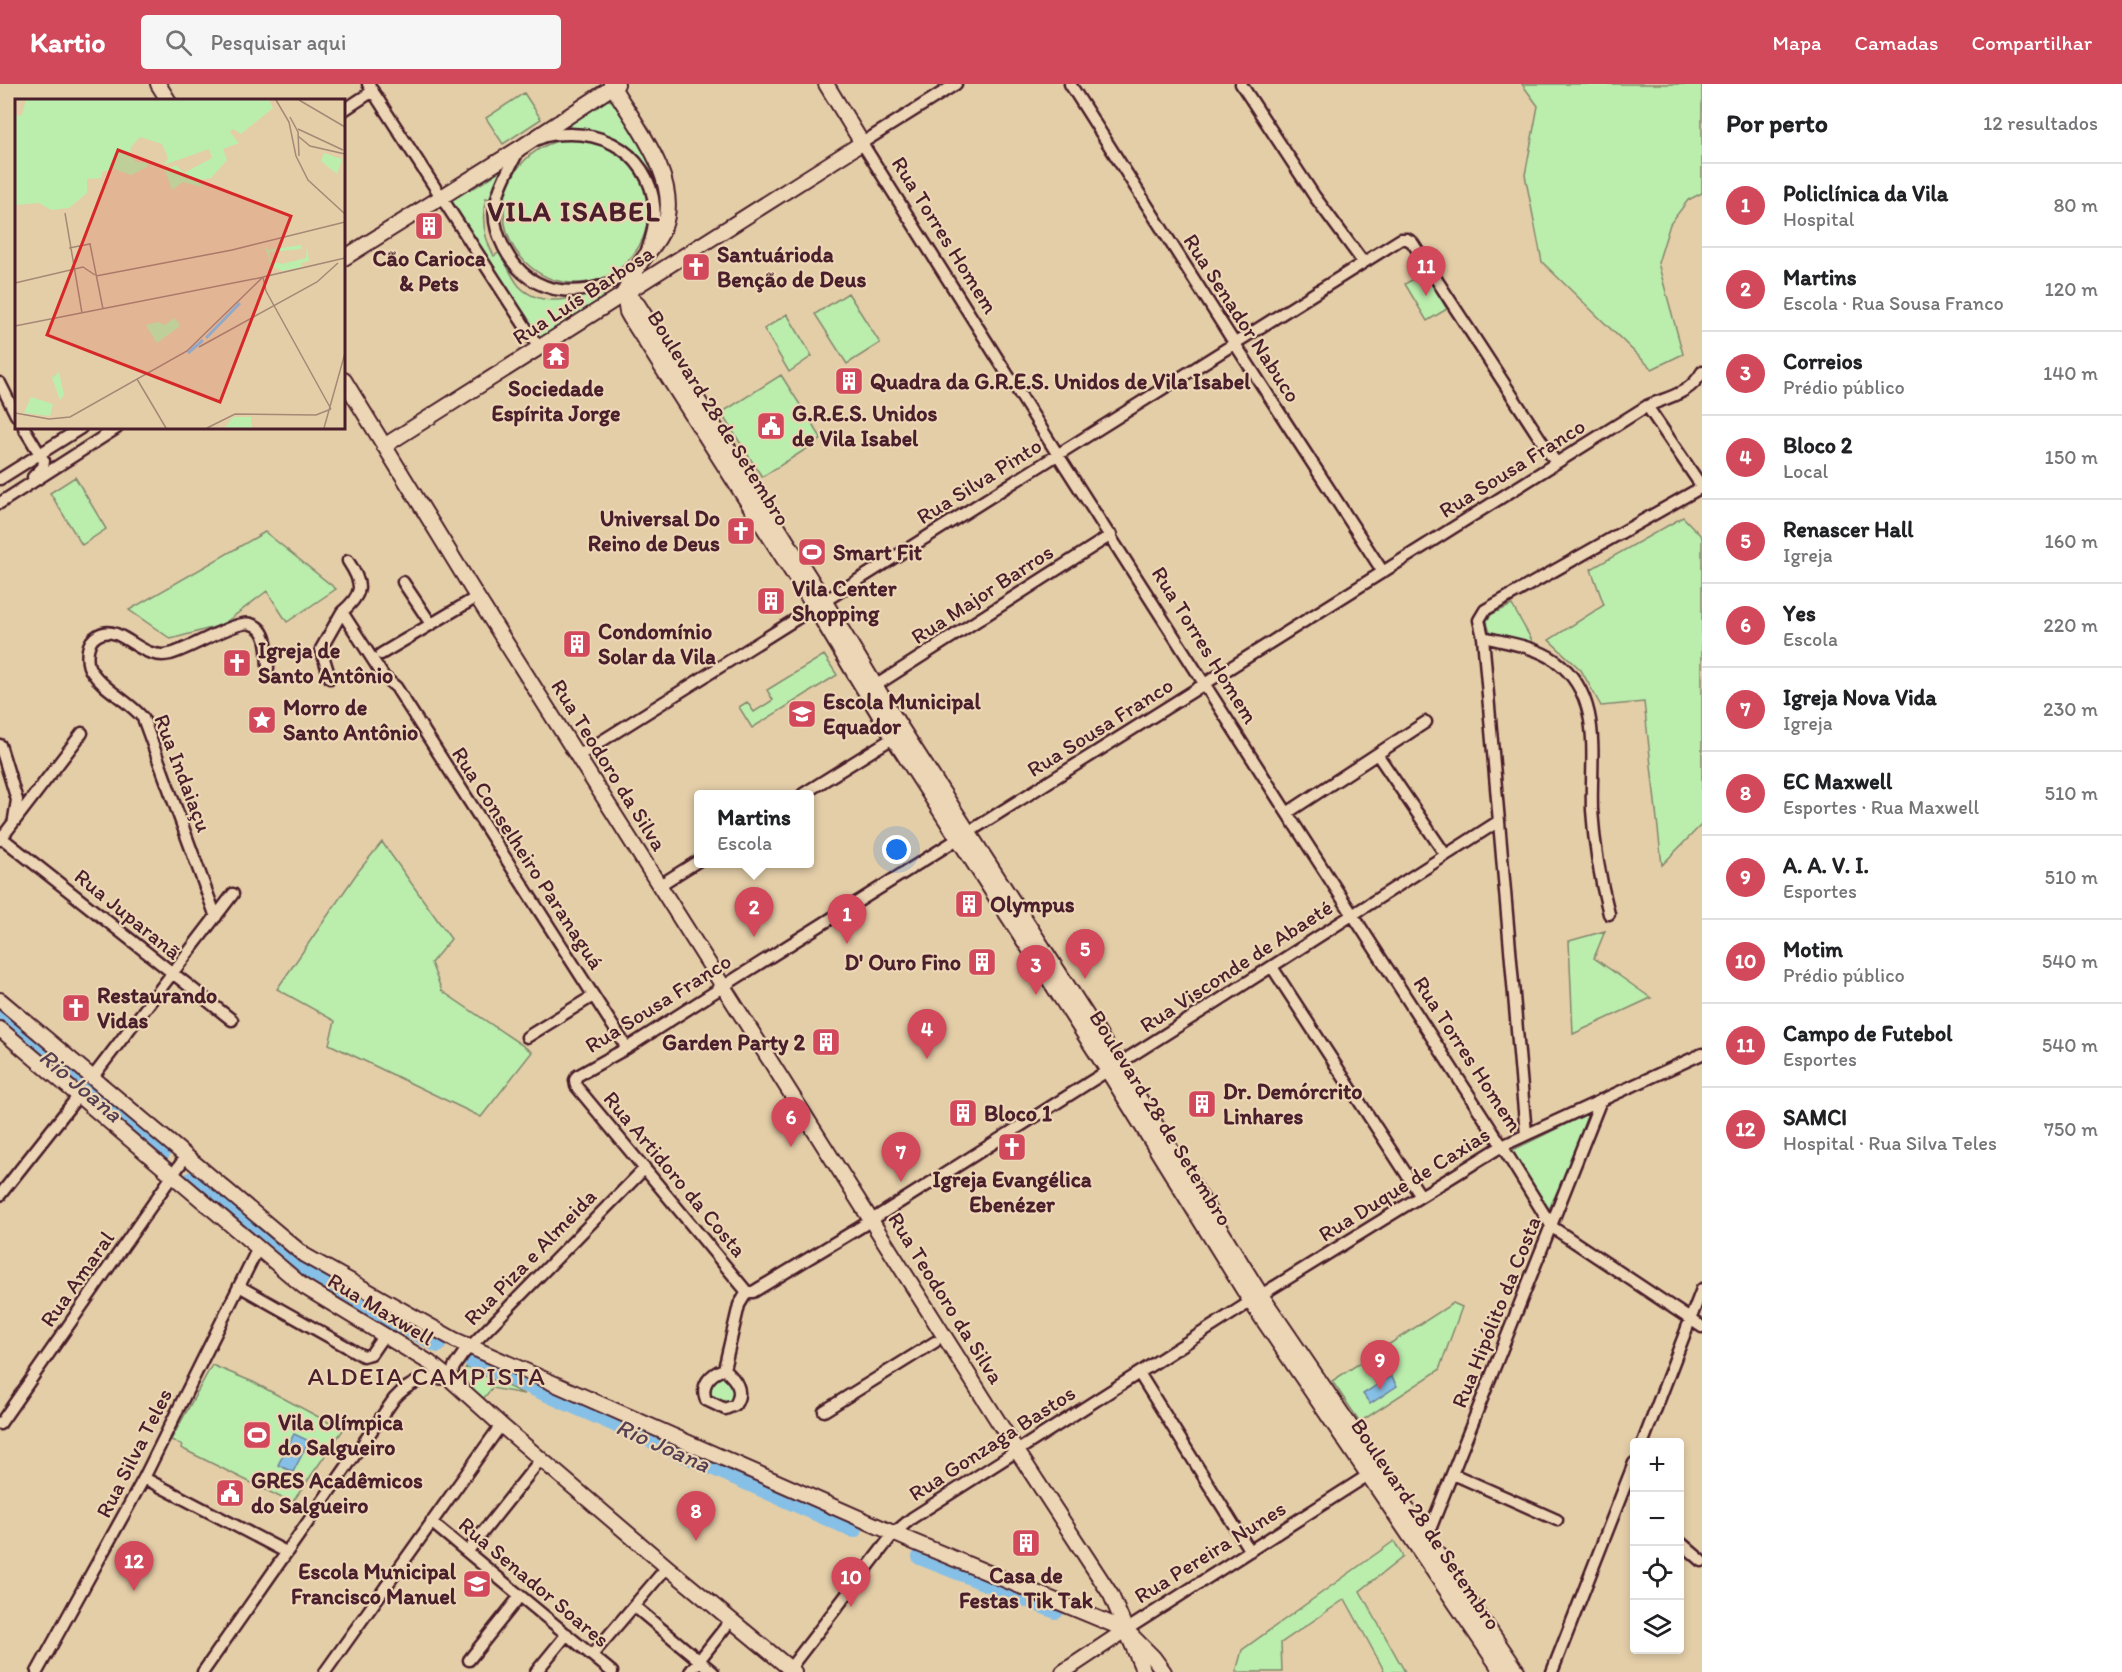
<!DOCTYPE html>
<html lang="pt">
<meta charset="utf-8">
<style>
body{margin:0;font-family:Itim,sans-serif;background:#f6f6f6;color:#202124}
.controls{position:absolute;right:18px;bottom:18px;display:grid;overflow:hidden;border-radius:6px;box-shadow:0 3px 9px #0003}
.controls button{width:54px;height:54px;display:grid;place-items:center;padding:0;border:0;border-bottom:2px solid #e0e0e0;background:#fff;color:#202124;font:30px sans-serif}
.you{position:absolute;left:897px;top:766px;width:21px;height:21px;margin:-15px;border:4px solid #fff;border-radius:50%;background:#1a73e8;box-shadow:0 0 0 9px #1a73e833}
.badge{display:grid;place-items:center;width:39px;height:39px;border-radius:50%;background:#d1495b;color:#fff;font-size:20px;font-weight:700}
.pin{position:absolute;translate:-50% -50px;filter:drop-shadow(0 2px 3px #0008)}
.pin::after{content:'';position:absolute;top:32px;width:21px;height:18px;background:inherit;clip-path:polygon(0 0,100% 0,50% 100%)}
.popup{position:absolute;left:694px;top:706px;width:120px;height:78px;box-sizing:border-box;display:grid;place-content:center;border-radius:6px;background:#fff;filter:drop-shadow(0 2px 4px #0005);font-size:20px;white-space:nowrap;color:#757577}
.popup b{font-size:22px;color:#202124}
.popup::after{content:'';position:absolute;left:50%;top:100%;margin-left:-12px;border:12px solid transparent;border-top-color:#fff}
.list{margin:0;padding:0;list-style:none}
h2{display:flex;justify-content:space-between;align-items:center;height:78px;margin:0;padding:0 24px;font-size:26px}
h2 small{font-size:20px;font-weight:400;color:#757577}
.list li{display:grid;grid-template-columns:39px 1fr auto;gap:18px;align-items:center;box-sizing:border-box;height:84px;padding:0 24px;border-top:2px solid #e0e0e0}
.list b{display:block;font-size:22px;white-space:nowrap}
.list p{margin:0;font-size:20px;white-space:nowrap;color:#757577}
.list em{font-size:20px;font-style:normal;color:#757577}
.icon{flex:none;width:33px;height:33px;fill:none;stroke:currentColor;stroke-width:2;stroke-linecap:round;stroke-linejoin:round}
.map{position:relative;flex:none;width:1702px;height:1588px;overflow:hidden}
header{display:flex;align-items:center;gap:36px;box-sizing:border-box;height:84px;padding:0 30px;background:#d1495b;color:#fff}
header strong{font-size:28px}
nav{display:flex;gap:33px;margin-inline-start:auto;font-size:21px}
.search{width:420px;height:54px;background:#f6f6f6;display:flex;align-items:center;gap:15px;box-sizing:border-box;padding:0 21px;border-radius:6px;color:#757577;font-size:22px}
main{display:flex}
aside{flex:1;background:#fff}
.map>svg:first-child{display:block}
</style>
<header>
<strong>Kartio</strong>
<div class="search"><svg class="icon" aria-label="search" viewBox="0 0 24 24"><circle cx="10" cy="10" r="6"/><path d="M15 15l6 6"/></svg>Pesquisar aqui</div>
<nav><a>Mapa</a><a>Camadas</a><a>Compartilhar</a></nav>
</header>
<main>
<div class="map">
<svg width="1702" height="1588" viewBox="0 0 1702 1588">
<rect width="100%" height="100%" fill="#e4cea8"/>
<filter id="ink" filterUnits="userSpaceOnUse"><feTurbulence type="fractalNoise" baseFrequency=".0167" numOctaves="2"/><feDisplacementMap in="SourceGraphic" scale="12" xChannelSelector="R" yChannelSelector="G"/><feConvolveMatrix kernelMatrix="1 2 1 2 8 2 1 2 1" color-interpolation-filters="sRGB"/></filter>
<g filter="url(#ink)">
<!-- green -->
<path fill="#bbedad" stroke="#82866c" stroke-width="1.5" d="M1522 0H1702V109L1688 116 1670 140 1658 179 1683 270 1652 285 1542 178 1525 91 1538 22Z
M524 9 541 35 503 60 486 34Z
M607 16 613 17 649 74 661 104V119L654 100 632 67 623 59 601 49 565 45V42Z
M504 127a72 72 0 1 1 144 0a72 72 0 1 1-144 0Z
M499 84H503L504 86 493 116 486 114C481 134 484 154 494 172L500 168C505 177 512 194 519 202 541 225 573 214 601 208L606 214 539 256 449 117 469 103 474 104 493 92 495 87Z
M1425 188 1447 225 1427 237 1405 200Z
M848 209 880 259 847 280 815 230Z
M787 230 812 272 789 288 764 245Z
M781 291 822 355 762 393 721 329Z
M75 393 106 445 82 461 50 409Z
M1683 433 1702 453V740L1662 781 1644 618 1601 622 1581 586 1549 556 1604 521 1591 485Z
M265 448 336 505 287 538 267 507 222 541 171 555 129 526Z
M1512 521 1534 560 1492 550 1488 543 1487 536 1492 530Z
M824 571 837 591 752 644 739 623 747 618 754 628 773 616 767 606Z
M382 758 451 855 431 879 442 907 532 968 481 1033 329 960 335 937 277 905 357 789Z
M1605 847 1594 874 1651 914 1573 950 1569 857Z
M1595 1026 1549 1125 1511 1067Z
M1453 1219 1462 1223 1439 1286 1360 1338 1332 1297Z
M212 1281 253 1298 343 1346 292 1419 181 1364 182 1361 171 1356Z
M466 1283 524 1310 492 1304 483 1315 460 1295Z
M724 1288 738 1312 728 1322 710 1317 709 1300Z
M1394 1457 1403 1473 1360 1507 1405 1588H1385L1345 1515 1281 1559 1282 1588H1236L1242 1566Z"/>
<!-- water -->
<path fill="#87c0e6" stroke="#6f809b" stroke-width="1.5" d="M1391 1292 1397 1302 1370 1320 1363 1310Z
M294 1350 309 1357 293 1388 278 1381Z"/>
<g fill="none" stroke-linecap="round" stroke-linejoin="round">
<!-- river -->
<path stroke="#87c0e6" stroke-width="16" d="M0 932 162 1070
M192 1095 297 1183 347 1213 438 1261
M472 1277 854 1446
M920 1473 1056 1527"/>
<!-- minor casing -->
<g stroke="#4a1f2b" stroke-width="15">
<path id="minor" d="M368 0 539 264
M956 0 862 59 1058 371 1287 729 1502 1062 1552 1143 1702 1243
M1070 0 1235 260 1383 488
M1241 0 1315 113 1363 178
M344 26 373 7
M538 55C548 50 559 50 570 50 635 50 671 107 647 166
M520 64C510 83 498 103 495 124 493 138 498 152 504 164 532 218 590 216 635 185
M0 299 16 331
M24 344 44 377 43 383 33 393
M0 395 81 344
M0 419 117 344
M348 477C364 501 363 510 342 528L384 593 396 603 627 964
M403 498 431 540
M1483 553C1507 559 1535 562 1556 577 1604 613 1590 674 1592 726 1594 758 1601 799 1609 830
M381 570 477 513
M330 594 321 565 342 528
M875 602 1111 451
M0 661 17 716 14 735
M1377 670 1426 638
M578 672 1401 155H1407L1412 158 1556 379
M803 710 888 657 895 646
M1287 729 1377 670 1445 770
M2 754 232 936
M0 756 82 649
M660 801 698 777
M216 833 143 634C128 616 105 607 92 588 87 582 87 573 88 566 90 553 103 545 116 550 135 558 148 575 170 570 189 566 237 535 251 540 269 545 267 568 268 584
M1272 883 1420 1111
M527 953 593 912
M92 994 233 810
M1526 1050 1483 553 1479 536 1485 526 1702 403 1647 322
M0 1111 79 1011
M239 1202 363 1272 371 1270 384 1251
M747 1208 576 1002 575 996 577 992 627 964 738 893 1647 322C1668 313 1690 310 1702 288
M747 1208H753L859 1144 1210 922 1499 737
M724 1285C735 1295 745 1306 735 1321L725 1325 706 1316C700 1301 710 1290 724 1285Z
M724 1285 739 1221 747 1208
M1139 1289 1250 1467
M824 1327 935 1258
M0 1340 186 1072
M1643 1358 1702 1205
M1453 1390 1557 1436
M144 1394 286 1468
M431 1438 612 1588
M1427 1453 1601 1016
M1680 1458 1702 1477
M468 1467 541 1375
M634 1522 713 1588
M1126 1546 1373 1388
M592 1571 667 1483
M469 1576 520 1512
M37 1588 144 1394 258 1164
M203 1588 394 1315C410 1297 426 1292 450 1295L454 1283 463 1270 645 1084
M325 1588 501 1341
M536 1588 567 1550
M690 1588 731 1536
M787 1588 894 1449 912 1434 1261 1211 1502 1062 1702 970
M1552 1588 1634 1379"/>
</g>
<!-- major casing -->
<g stroke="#4a1f2b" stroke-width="18">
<path id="major" d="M158 0 168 16
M611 0C634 39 682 96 664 143 660 156 649 167 641 178 635 187 630 197 625 207
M344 174 520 64 617 0
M624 208 638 221 825 518 898 639 1118 980 1261 1211 1518 1588
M624 208 627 228 631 235 815 524 892 652 1108 987 1251 1218 1502 1588
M344 296 477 513 1008 1353 1111 1511 1144 1588
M384 362 862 59 826 0
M0 916 304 1171 455 1256 909 1456 1126 1546 1153 1573 1164 1588
M0 945 303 1202 430 1279 450 1295 501 1341 667 1483 794 1588
M1063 1588 1126 1546"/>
</g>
<!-- minor -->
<use href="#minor" stroke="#ecd6b5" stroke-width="10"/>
<!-- major -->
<use href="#major" stroke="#ecd6b5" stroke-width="14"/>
</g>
</g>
<!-- icons -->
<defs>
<g id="building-square" transform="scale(1.5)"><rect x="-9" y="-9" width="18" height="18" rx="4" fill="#d1495b" stroke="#ecd6b5"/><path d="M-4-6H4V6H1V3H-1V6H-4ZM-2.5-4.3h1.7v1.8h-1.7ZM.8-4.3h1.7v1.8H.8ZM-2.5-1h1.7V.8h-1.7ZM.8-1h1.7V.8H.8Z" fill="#fff"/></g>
<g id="church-square" transform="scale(1.5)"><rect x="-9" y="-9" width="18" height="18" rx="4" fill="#d1495b" stroke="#ecd6b5"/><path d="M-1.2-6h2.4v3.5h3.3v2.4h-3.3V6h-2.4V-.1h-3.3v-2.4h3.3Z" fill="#fff"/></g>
<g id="temple-square" transform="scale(1.5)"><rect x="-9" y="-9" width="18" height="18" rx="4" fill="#d1495b" stroke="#ecd6b5"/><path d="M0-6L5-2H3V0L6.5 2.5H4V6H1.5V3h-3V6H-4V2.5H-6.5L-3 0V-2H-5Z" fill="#fff"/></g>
<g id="civic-square" transform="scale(1.5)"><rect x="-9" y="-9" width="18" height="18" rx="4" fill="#d1495b" stroke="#ecd6b5"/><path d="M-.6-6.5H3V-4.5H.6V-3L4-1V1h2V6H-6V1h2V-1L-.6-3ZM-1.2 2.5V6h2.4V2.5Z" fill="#fff"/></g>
<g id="stadium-square" transform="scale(1.5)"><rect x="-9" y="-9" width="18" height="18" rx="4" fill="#d1495b" stroke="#ecd6b5"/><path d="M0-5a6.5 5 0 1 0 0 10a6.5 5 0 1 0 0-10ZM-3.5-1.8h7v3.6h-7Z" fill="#fff"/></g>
<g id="school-square" transform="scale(1.5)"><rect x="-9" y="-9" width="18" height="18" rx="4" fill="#d1495b" stroke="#ecd6b5"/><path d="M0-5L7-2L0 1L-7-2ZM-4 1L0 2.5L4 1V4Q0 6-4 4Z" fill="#fff"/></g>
<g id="sight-square" transform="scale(1.5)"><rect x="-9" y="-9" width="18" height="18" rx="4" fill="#d1495b" stroke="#ecd6b5"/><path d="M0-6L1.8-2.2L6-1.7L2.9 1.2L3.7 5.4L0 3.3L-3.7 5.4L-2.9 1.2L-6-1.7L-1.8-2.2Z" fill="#fff"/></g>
</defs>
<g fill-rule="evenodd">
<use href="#building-square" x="429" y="142"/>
<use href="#church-square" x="696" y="183"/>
<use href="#temple-square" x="556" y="272"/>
<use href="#building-square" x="849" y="297"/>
<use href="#civic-square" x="771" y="342"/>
<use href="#church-square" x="741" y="447"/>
<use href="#stadium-square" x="812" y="468"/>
<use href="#building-square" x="771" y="517"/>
<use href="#building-square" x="577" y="560"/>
<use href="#church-square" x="237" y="579"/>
<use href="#school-square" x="802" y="630"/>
<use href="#sight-square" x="262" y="636"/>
<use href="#building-square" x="969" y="820"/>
<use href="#building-square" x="982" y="878"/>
<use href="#church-square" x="76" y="924"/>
<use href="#building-square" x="826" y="958"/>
<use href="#building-square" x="1202" y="1020"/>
<use href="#building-square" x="963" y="1029"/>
<use href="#church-square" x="1012" y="1063"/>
<use href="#stadium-square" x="257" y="1351"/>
<use href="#civic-square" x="230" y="1409"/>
<use href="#building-square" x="1026" y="1459"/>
<use href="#school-square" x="477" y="1500"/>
</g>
<g text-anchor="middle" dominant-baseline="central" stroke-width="4.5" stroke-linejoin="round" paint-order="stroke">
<!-- street labels -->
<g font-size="22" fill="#4a1f2b" stroke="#ecd6b5">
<text transform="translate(945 151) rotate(58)">Rua Torres Homem</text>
<text transform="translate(583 211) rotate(-33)">Rua Luís Barbosa</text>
<text transform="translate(1242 234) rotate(57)">Rua Senador Nabuco</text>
<text transform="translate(719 334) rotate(58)">Boulevard 28 de Setembro</text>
<text transform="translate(1512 384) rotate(-32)">Rua Sousa Franco</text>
<text transform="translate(979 397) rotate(-32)">Rua Silva Pinto</text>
<text transform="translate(982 510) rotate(-33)">Rua Major Barros</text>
<text transform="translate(1205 561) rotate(58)">Rua Torres Homem</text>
<text transform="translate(1100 643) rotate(-32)">Rua Sousa Franco</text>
<text transform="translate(609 681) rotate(58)">Rua Teodoro da Silva</text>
<text transform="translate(183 689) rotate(69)">Rua Indaiaçu</text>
<text transform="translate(528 774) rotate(57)">Rua Conselheiro Paranaguá</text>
<text transform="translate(128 830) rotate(39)">Rua Juparanã</text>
<text transform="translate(1236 882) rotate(-33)">Rua Visconde de Abaeté</text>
<text transform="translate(658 919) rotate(-32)">Rua Sousa Franco</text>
<text transform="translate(1468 970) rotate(57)">Rua Torres Homem</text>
<text transform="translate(1161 1034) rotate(58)">Boulevard 28 de Setembro</text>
<text transform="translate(675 1090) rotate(50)">Rua Artidoro da Costa</text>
<text transform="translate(1404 1100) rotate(-32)">Rua Duque de Caxias</text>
<text transform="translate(530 1173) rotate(-46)">Rua Piza e Almeida</text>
<text transform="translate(77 1195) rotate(-55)">Rua Amaral</text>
<text transform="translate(946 1214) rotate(58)">Rua Teodoro da Silva</text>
<text transform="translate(381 1225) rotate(31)">Rua Maxwell</text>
<text transform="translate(1496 1228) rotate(-68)">Rua Hipólito da Costa</text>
<text transform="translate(992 1359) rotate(-33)">Rua Gonzaga Bastos</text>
<text transform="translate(134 1369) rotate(-63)">Rua Silva Teles</text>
<text transform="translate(1426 1440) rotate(56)">Boulevard 28 de Setembro</text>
<text transform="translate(1210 1468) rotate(-32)">Rua Pereira Nunes</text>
<text transform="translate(534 1498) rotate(40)">Rua Senador Soares</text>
</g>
<!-- poi labels -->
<g font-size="22" font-weight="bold" fill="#4a1f2b" stroke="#ecd6b5" text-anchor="start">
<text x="717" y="170">Santuárioda<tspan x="717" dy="25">Benção de Deus</tspan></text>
<text x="429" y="174" text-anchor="middle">Cão Carioca<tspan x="429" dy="25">&amp; Pets</tspan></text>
<text x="870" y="297">Quadra da G.R.E.S. Unidos de Vila Isabel</text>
<text x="556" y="304" text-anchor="middle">Sociedade<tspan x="556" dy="25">Espírita Jorge</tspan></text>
<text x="792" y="329">G.R.E.S. Unidos<tspan x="792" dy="25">de Vila Isabel</tspan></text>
<text x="720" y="434" text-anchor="end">Universal Do<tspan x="720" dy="25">Reino de Deus</tspan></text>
<text x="833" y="468">Smart Fit</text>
<text x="792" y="504">Vila Center<tspan x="792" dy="25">Shopping</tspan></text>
<text x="598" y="547">Condomínio<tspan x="598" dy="25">Solar da Vila</tspan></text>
<text x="258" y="566">Igreja de<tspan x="258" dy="25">Santo Antônio</tspan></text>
<text x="823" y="617">Escola Municipal<tspan x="823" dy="25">Equador</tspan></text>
<text x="283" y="623">Morro de<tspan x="283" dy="25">Santo Antônio</tspan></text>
<text x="990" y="820">Olympus</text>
<text x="961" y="878" text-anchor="end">D' Ouro Fino</text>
<text x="97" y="911">Restaurando<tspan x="97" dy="25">Vidas</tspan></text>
<text x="805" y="958" text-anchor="end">Garden Party 2</text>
<text x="1223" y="1007">Dr. Demórcrito<tspan x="1223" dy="25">Linhares</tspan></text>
<text x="984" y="1029">Bloco 1</text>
<text x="1012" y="1095" text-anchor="middle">Igreja Evangélica<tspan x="1012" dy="25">Ebenézer</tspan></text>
<text x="278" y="1338">Vila Olímpica<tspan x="278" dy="25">do Salgueiro</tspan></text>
<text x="251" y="1396">GRES Acadêmicos<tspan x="251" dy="25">do Salgueiro</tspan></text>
<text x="456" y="1487" text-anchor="end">Escola Municipal<tspan x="456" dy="25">Francisco Manuel</tspan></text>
<text x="1026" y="1491" text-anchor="middle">Casa de<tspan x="1026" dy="25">Festas Tik Tak</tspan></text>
</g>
<!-- water labels -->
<g font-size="24" font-style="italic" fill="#563f50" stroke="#ecd6b5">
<text transform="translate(81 1001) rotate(40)">Rio Joana</text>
<text transform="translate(663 1361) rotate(24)">Rio Joana</text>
</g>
<!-- quarter labels -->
<g font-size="26" letter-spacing="1.5" fill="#4a1f2b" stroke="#ecd6b5">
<text x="427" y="1292">ALDEIA CAMPISTA</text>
</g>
<!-- district labels -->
<g font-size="28" font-weight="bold" letter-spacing="1.5" fill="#4a1f2b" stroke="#ecd6b5">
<text x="574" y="127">VILA ISABEL</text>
</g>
</g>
<!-- overview -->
<g transform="translate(15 15)">
<rect width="330" height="330" fill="#e4cea8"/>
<path d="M11 1H254L258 9 226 35 218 30 215 33 224 44 208 50 212 61 196 79 184 81 187 88 168 83 157 91 150 71 161 66 169 74 197 59 194 50 149 66 153 59 147 45 125 38 116 48 115 57 121 63 132 64V68L116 76 99 70 87 73V79L72 80V94L54 109 36 111 24 104 0 106V12L2 17 7 16ZM309 54 327 60 322 75 306 62ZM249 145 253 151 286 146 287 150 254 153 256 162 267 165 291 159 292 147 294 162 286 164 287 168 268 172 257 168ZM160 219 165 227 142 244 131 226 144 223 149 226ZM44 273 49 296 45 301 37 279ZM16 298 38 305 35 317 9 314ZM218 318H236L237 329H210Z" fill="#bbedad"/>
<path fill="none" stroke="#87c0e6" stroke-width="3" d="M191 239 225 204M173 254 188 241"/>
<path fill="none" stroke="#a68876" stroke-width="1.5" d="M261 1 274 23 281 57 293 81 330 115M284 1 330 28M275 18 283 33 284 57M283 30 328 51M283 37 295 47 330 55M50 114 67 214M54 149 75 145 88 210M81 177 217 151 330 123M248 178 251 192 316 310M0 184 68 168 80 176M0 227 249 178M184 248 302 183 323 164M122 280 151 329M0 314 34 320 55 318 172 252 248 178 330 159M192 329 220 315 301 316 316 310M309 329 330 254"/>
<path fill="#d62828" fill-opacity="0.15" stroke="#d62828" stroke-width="3" d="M103 51 276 117 205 303 32 236Z"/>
<rect width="330" height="330" fill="none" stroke="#4a1f2b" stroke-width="3"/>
</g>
</svg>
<div class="controls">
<button>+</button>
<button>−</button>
<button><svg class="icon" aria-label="locate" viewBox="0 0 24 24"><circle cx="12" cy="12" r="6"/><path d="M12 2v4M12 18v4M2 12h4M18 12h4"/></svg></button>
<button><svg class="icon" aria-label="layers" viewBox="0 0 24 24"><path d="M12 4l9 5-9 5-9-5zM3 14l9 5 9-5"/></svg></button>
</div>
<div class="you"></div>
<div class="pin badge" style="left:847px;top:860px">1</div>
<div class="pin badge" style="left:754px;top:853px">2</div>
<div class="popup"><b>Martins</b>Escola</div>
<div class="pin badge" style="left:1036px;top:911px">3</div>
<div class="pin badge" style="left:927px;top:975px">4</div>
<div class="pin badge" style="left:1085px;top:895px">5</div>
<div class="pin badge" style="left:791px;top:1063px">6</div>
<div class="pin badge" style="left:901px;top:1098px">7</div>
<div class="pin badge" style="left:696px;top:1457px">8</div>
<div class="pin badge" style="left:1380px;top:1306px">9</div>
<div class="pin badge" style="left:851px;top:1523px">10</div>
<div class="pin badge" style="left:1426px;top:212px">11</div>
<div class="pin badge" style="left:134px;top:1507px">12</div>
</div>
<aside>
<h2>Por perto<small>12 resultados</small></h2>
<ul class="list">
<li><span class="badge">1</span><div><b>Policlínica da Vila</b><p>Hospital</p></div><em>80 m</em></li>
<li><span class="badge">2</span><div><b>Martins</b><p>Escola · Rua Sousa Franco</p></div><em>120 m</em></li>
<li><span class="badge">3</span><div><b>Correios</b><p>Prédio público</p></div><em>140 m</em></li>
<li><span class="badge">4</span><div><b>Bloco 2</b><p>Local</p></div><em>150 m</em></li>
<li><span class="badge">5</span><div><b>Renascer Hall</b><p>Igreja</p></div><em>160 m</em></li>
<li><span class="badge">6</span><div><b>Yes</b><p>Escola</p></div><em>220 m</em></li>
<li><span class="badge">7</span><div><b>Igreja Nova Vida</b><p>Igreja</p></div><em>230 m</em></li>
<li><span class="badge">8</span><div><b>EC Maxwell</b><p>Esportes · Rua Maxwell</p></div><em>510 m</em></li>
<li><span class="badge">9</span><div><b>A. A. V. I.</b><p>Esportes</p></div><em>510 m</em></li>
<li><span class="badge">10</span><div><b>Motim</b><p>Prédio público</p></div><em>540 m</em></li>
<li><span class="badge">11</span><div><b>Campo de Futebol</b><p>Esportes</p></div><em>540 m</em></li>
<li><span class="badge">12</span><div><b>SAMCI</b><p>Hospital · Rua Silva Teles</p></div><em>750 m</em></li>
</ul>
</aside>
</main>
